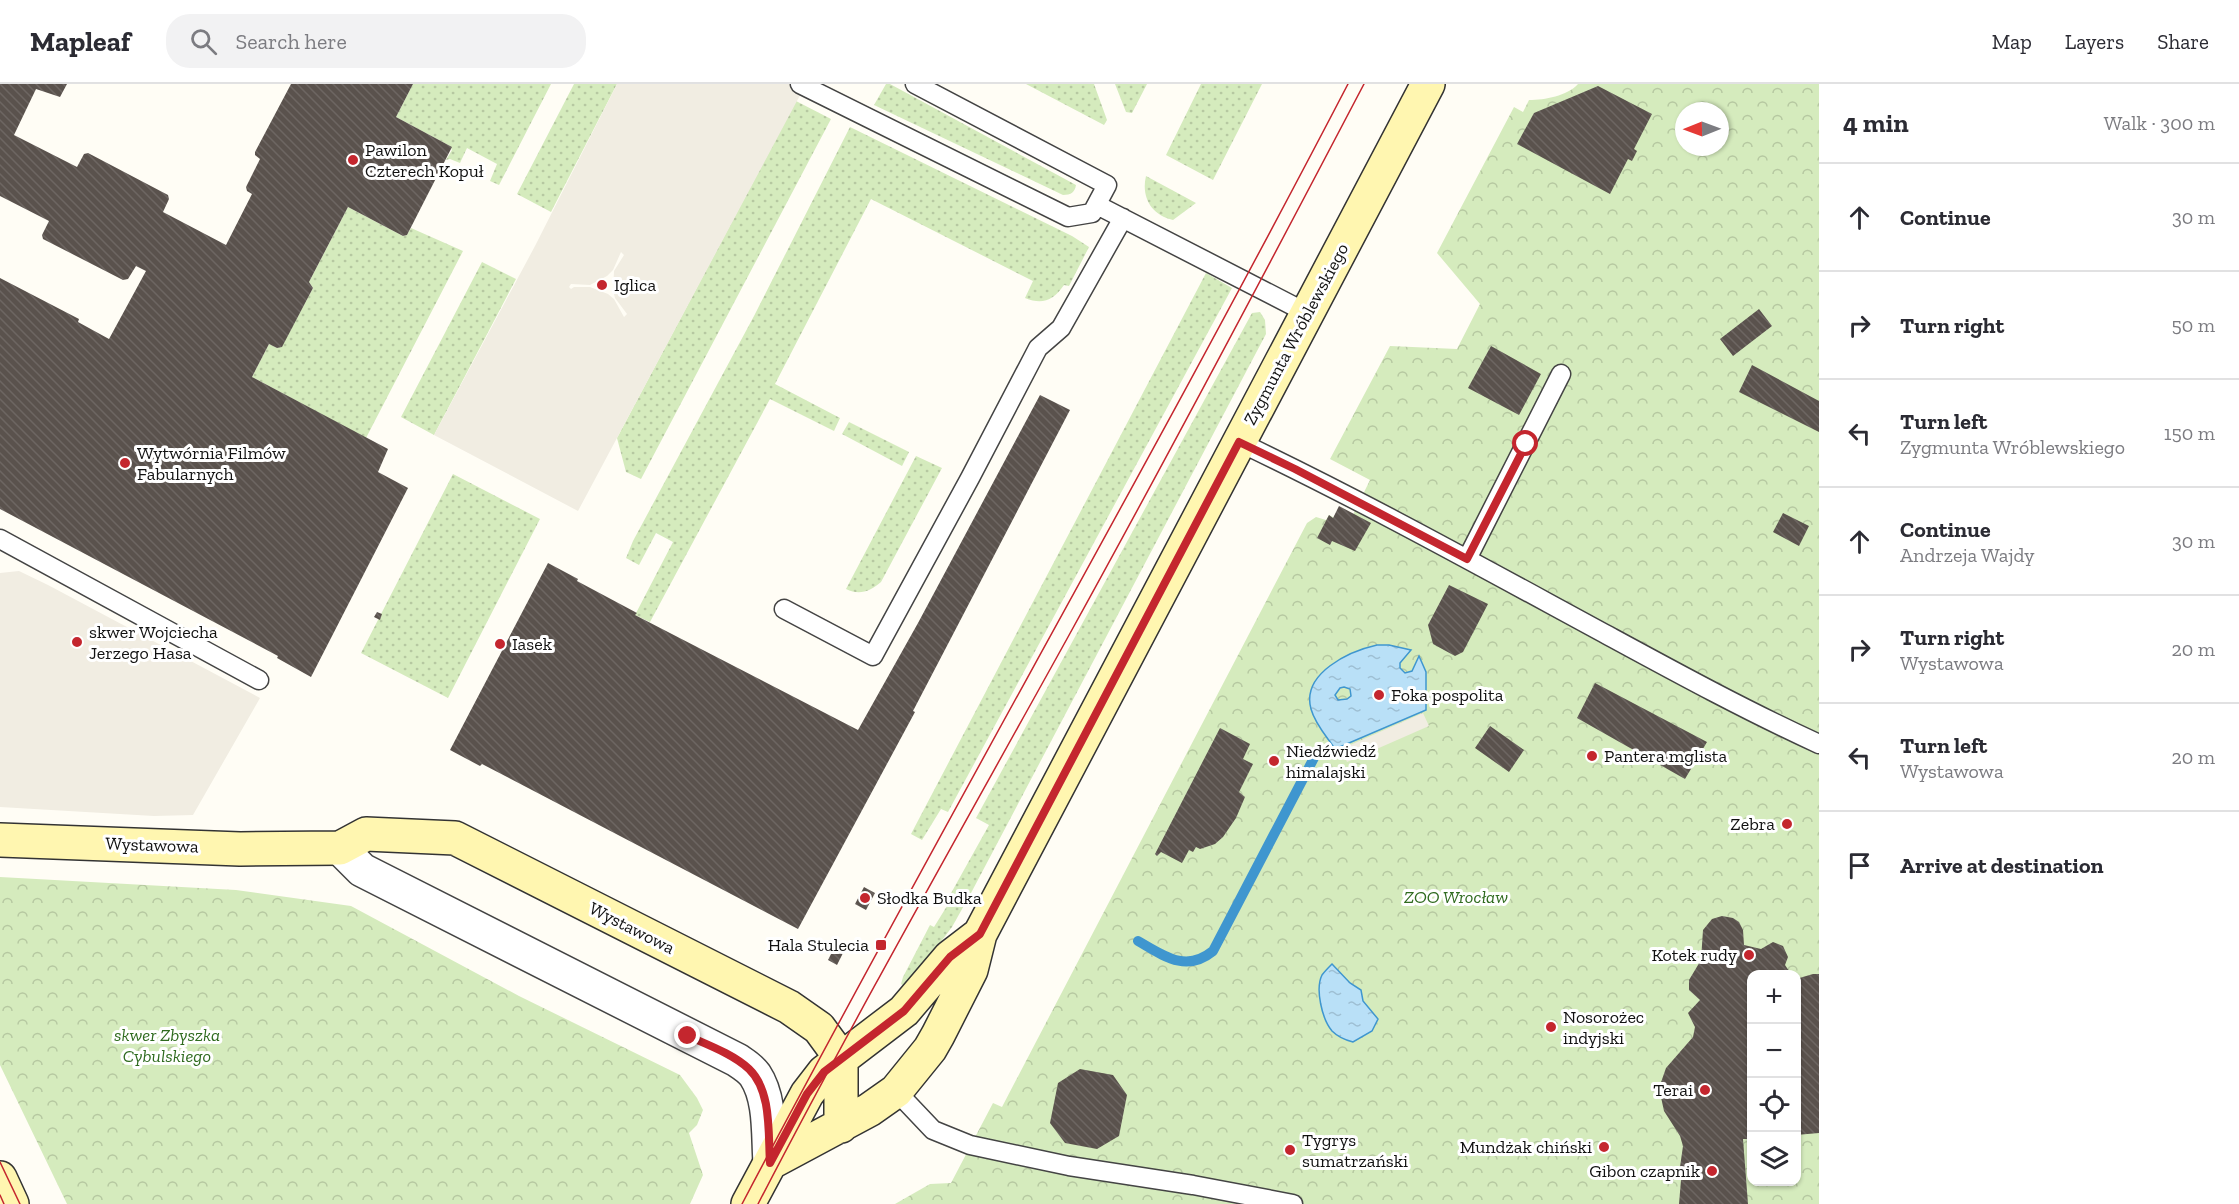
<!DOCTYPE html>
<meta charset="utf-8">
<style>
body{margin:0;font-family:"Zilla Slab",serif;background:#f2f2f3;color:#2b2b33}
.controls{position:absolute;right:18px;bottom:18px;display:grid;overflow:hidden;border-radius:12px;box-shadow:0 2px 4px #0004}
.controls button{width:54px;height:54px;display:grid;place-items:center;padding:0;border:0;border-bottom:2px solid #e1e1e2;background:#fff;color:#2b2b33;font:30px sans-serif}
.compass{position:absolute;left:1675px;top:18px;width:54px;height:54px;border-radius:50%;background:#fff;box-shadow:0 2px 4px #0004;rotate:269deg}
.stop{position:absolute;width:18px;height:18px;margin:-14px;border:4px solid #c4262e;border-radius:50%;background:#fff}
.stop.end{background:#c4262e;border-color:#fff;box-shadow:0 2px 6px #0008}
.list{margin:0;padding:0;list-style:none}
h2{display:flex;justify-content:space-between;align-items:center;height:78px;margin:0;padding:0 24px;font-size:26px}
h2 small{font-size:20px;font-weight:400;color:#7c7c81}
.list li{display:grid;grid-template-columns:39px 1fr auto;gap:18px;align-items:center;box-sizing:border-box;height:108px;padding:0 24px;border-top:2px solid #e1e1e2}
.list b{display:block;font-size:22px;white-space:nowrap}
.list p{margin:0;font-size:20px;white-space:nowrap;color:#7c7c81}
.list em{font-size:20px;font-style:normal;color:#7c7c81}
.icon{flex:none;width:33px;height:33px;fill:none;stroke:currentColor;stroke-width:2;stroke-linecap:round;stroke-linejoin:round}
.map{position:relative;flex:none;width:1819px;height:1120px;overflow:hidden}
header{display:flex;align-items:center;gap:36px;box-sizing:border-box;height:84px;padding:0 30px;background:#fff;border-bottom:2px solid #e1e1e2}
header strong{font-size:28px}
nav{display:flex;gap:33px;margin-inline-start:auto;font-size:21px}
.search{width:420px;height:54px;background:#f2f2f3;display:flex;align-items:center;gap:15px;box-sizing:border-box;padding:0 21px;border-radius:24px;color:#7c7c81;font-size:22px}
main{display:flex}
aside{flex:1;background:#fff}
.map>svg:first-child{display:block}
</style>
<header>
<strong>Mapleaf</strong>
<div class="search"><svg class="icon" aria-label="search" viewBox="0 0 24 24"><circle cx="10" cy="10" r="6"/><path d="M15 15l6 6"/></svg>Search here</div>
<nav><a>Map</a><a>Layers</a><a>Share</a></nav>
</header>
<main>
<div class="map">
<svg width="1819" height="1120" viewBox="0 0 1819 1120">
<defs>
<pattern id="grass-dots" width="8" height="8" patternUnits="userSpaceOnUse" patternTransform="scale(1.5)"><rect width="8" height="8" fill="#d5ebbd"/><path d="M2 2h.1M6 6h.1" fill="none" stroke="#b6c8a1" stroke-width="1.8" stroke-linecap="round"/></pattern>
<pattern id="park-crowns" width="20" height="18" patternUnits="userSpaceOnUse" patternTransform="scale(1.5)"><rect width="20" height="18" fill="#d5ebbd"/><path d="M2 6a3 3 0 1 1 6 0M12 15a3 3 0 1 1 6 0" fill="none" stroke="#b6c8a1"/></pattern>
<pattern id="water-ripples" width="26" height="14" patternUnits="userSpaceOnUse" patternTransform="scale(1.5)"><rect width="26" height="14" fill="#b9e0f7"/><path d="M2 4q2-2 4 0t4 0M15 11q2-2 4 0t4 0" fill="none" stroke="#9ebfd3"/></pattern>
<pattern id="building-back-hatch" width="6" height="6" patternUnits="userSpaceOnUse" patternTransform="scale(1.5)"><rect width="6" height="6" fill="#5a524d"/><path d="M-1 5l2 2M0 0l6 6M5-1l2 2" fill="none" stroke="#6d6662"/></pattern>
</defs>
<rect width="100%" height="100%" fill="#fffdf5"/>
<!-- grass -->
<path fill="url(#grass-dots)" d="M413 0H551L499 101 490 97 497 80 467 64 460 79 450 75 446 76 452 66 450 62 396 33Z
M574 0H617L551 128 517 110Z
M886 0H890L1076 101C1075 108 1071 111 1063 111L874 21Z
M1026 0H1094L1107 36 1104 41Z
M1115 0H1147L1132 29 1126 28Z
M1201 0H1262L1213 96 1166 71Z
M796 17 831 35 641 395 626 388 617 354Z
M850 43 1072 152 1089 163 1069 202 1064 201C1053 217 1042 221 1025 214L1033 197 871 115 775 300 840 334 834 347 770 315 650 538 635 531 673 458 656 449 639 481 626 474 633 457 754 232Z
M1146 92 1196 119 1173 136C1151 131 1141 113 1146 92Z
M348 123 403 152 407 151 411 144 463 167 366 354 252 293 269 260 277 264 282 262 313 204 309 198Z
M482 178 516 195 434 351 401 333Z
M1206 189 1232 204 948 728 941 725 922 756 911 750Z
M1260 228 1265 236 1266 250 971 809 952 843 909 900 904 902 901 900 903 893 930 841 934 843 947 822 945 820 989 741 976 734 1252 229Z
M849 338 909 368 902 382 842 350Z
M916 372 942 384 881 498C870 507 860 512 846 505Z
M453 390 540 435 448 614 361 569Z"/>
<!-- park -->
<path fill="url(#park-crowns)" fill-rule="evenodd" d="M1578 0H1819V1120H895L930 1100 951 1099 993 1019 1002 1023 1307 439 1316 433 1326 436 1329 431 1348 441 1370 396 1330 375 1390 262 1457 265 1480 220 1437 169 1514 23 1523 28 1529 16C1545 16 1567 12 1578 0ZM1684 27H1720V63H1684ZM1752 890H1796V1098H1752Z
M0 793 236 806 351 822 519 912 680 991 697 1014 703 1026 697 1041 689 1049 703 1091 690 1120H67L0 981Z"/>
<!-- plaza -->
<path fill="#f1ede2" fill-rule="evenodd" d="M617 0H806L578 427 434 351 535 162ZM621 168 624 171 614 187 613 206 615 214 627 230 624 233 614 215 608 210 590 203H574L571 205 569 203 571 200 590 201 607 192 613 186Z
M19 487 48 501 260 614 193 731 154 732 0 723V489Z
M1423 629 1429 642 1347 678 1341 665Z"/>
<!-- water -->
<path fill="url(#water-ripples)" stroke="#3f96cf" stroke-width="1.5" fill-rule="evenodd" d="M1377 561H1389L1411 566 1400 579V584L1405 589 1412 587 1419 572 1426 588V626L1335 665C1327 653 1315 640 1311 625 1301 589 1350 567 1377 561ZM1344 603 1350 605 1351 612 1347 615 1338 616 1335 611 1340 604Z
M1332 880 1350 899 1361 906 1363 917 1378 935 1372 947 1353 958C1345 956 1338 953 1332 947 1322 935 1315 905 1322 891 1325 887 1329 883 1332 880Z"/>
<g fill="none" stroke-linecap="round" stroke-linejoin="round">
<!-- stream -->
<path stroke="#3f96cf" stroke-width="10" d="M1138 857C1164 872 1186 889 1213 867L1316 670"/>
</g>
<!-- building -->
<path fill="url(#building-back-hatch)" d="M0 0H67L60 13 36 5 14 51 77 83 84 70 88 69 168 111 169 115 163 128 226 161 252 110 247 107 246 103 260 75 255 71V68L291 0H413L396 33 452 63 407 151 403 152 348 123 309 198 313 204 282 263 277 264 269 260 252 293 388 365 378 388 408 404 311 593 277 574 278 572 0 425V194L79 235 78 238 109 255 146 187 136 182 128 195 123 196 43 155 42 151 49 137 0 112Z
M1598 2 1652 30 1634 65 1637 67 1632 77 1628 75 1610 110 1517 60 1534 29Z
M1759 225 1772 242 1733 272 1720 255Z
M1491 262 1541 290 1519 331 1468 304Z
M1752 281 1819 317V348L1739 308Z
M1040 311 1070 326 913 627 915 628 798 845 482 680 480 682 450 666 548 479 578 495 577 497 637 529 635 531 858 646 918 539Z
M1339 422 1371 439 1355 467 1332 457 1330 461 1317 454 1329 431 1333 434Z
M1783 429 1809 442 1799 462 1773 448Z
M1449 501 1488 520 1463 568 1455 572 1433 560 1428 541Z
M377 528 382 530 380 536 374 533Z
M1595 599 1707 658 1685 695 1577 634Z
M1490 642 1524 666 1509 688 1475 664Z
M1220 644 1250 660 1243 675 1253 680 1239 708 1245 713 1236 734 1223 753 1215 760 1200 765 1196 763 1193 768 1189 766 1182 779 1161 768 1157 772 1155 770Z
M864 803 875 809 866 826 855 820Z
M1722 832 1733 834 1739 838 1743 846 1744 861 1761 865 1773 858 1783 862 1788 873 1785 881 1791 890H1752V1055H1743L1748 1120H1679L1681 1096 1675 1094 1670 1100 1667 1097 1680 1083 1683 1062 1680 1052 1664 1027 1659 1004 1666 984 1693 953 1695 943 1688 929 1700 916 1689 906V896L1701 876 1703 846 1712 835Z
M835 862 844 867 837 881 828 876Z
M1813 890H1819V1049L1796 1051V895Z
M1080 985 1113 991 1127 1011 1119 1052 1097 1065 1065 1059 1050 1039 1058 999Z"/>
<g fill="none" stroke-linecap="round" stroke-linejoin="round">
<!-- service casing -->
<g stroke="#444" stroke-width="21">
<path id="service" d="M800 0 1068 133 1092 129 1107 101 915 0
M1097 121 1307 229
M1239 358C1365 418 1487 486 1609 552 1679 590 1747 627 1819 660
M0 455 259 596
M1467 475 1561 290
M784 525 873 572 970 394 1038 264 1061 244 1123 134
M896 1007 933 1046 970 1061 1069 1082 1193 1101 1293 1120"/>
</g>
<!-- minor casing -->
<g stroke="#444" stroke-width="36">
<path id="minor" d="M340 764 362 786 737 976C743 980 750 984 755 991 771 1015 768 1051 770 1079"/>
</g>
<!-- secondary casing -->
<g stroke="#333" stroke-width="36">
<path id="secondary" d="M0 756 240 765 340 764 366 750 455 754 789 923 819 944 841 974V1042
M770 1079 869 1026 896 1007 930 965 938 951 971 886 980 850 1428 0
M0 1094 12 1120
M748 1120 807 1010 824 988 904 927 950 873 980 850"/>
</g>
<!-- service -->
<use href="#service" stroke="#fff" stroke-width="18"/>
<!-- minor -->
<use href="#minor" stroke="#fff" stroke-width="33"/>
<!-- secondary -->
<use href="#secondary" stroke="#fff6b0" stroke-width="33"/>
<!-- tram -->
<path stroke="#c4262e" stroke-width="1.5" d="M0 1078 20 1120
M0 1111 4 1120
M742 1120C940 744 1152 377 1348 0
M758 1120C857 929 964 741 1068 553 1169 370 1267 185 1364 0"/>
</g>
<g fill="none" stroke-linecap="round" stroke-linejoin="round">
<!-- route -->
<path stroke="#c4262e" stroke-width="8" d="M688 952C708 961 733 970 749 985 772 1007 768 1050 770 1079L807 1010 824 988 904 927 950 873 980 850 1239 358 1295 385 1467 475 1526 360"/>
</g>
<!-- markers -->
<g fill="#c4262e" stroke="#fff" stroke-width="2">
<circle cx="353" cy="76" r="6"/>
<circle cx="602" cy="201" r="6"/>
<circle cx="125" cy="379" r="6"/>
<circle cx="77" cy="558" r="6"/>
<circle cx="500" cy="560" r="6"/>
<circle cx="1379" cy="611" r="6"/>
<circle cx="1592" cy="672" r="6"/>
<circle cx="1274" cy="677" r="6"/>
<circle cx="1787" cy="740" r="6"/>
<circle cx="865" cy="814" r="6"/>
<rect x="875" y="855" width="12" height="12" rx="3"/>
<circle cx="1749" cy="871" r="6"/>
<circle cx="1551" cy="943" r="6"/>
<circle cx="1705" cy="1006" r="6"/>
<circle cx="1604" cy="1063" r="6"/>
<circle cx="1290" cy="1066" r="6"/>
<circle cx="1712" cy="1087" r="6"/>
</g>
<g text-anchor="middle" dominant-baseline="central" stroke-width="6" stroke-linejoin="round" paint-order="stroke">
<!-- poi labels -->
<g font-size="18" fill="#111" stroke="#fff" text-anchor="start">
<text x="365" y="66">Pawilon<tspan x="365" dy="21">Czterech Kopuł</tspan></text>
<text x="614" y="201">Iglica</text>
<text x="137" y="369">Wytwórnia Filmów<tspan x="137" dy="21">Fabularnych</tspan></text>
<text x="89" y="548">skwer Wojciecha<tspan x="89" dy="21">Jerzego Hasa</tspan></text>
<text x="512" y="560">Iasek</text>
<text x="1391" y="611">Foka pospolita</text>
<text x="1286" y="667">Niedźwiedź<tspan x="1286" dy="21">himalajski</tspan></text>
<text x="1604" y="672">Pantera mglista</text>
<text x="1775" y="740" text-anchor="end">Zebra</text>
<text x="877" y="814">Słodka Budka</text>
<text x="869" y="861" text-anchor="end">Hala Stulecia</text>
<text x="1737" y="871" text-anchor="end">Kotek rudy</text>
<text x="1563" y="933">Nosorożec<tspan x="1563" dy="21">indyjski</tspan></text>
<text x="1693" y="1006" text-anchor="end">Terai</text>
<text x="1302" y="1056">Tygrys<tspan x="1302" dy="21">sumatrzański</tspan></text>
<text x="1592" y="1063" text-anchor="end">Mundżak chiński</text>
<text x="1700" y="1087" text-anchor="end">Gibon czapnik</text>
</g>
<!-- street labels -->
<g font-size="18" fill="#111" stroke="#fff">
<text transform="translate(1296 250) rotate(-62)">Zygmunta Wróblewskiego</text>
<text transform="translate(152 761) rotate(2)">Wystawowa</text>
<text transform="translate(632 844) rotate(27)">Wystawowa</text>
</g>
<!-- park labels -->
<g font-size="18" font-style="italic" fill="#2f6b1f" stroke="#fff">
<text x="1456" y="813">ZOO Wrocław</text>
<text x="167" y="951">skwer Zbyszka<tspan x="167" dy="21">Cybulskiego</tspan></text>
</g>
</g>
</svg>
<div class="controls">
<button>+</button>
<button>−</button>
<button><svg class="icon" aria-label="locate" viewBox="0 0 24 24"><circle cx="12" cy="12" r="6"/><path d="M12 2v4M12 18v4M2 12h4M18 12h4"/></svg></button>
<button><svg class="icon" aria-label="layers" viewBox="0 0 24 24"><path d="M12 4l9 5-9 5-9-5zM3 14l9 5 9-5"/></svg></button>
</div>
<svg class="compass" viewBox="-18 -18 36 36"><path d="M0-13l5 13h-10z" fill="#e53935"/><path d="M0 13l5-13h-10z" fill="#7c7c81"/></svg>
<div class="stop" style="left:1526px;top:360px"></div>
<div class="stop end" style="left:688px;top:952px"></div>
</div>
<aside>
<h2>4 min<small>Walk · 300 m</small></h2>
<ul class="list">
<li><svg class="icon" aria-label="ahead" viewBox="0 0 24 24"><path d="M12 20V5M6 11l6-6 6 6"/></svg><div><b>Continue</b></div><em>30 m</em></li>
<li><svg class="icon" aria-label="right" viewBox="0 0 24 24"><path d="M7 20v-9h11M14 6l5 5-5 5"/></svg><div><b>Turn right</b></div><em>50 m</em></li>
<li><svg class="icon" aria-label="left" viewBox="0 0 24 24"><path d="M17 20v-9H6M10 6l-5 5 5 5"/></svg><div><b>Turn left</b><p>Zygmunta Wróblewskiego</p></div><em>150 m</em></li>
<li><svg class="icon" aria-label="ahead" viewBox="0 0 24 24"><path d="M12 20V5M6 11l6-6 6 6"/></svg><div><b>Continue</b><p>Andrzeja Wajdy</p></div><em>30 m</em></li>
<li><svg class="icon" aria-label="right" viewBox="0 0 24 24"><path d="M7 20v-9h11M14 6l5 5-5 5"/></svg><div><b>Turn right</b><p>Wystawowa</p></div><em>20 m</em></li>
<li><svg class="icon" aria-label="left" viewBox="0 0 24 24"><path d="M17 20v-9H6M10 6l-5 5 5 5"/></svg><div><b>Turn left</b><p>Wystawowa</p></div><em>20 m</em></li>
<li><svg class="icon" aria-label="arrive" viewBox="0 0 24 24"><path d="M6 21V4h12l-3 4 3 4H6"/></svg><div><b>Arrive at destination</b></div></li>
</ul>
</aside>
</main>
